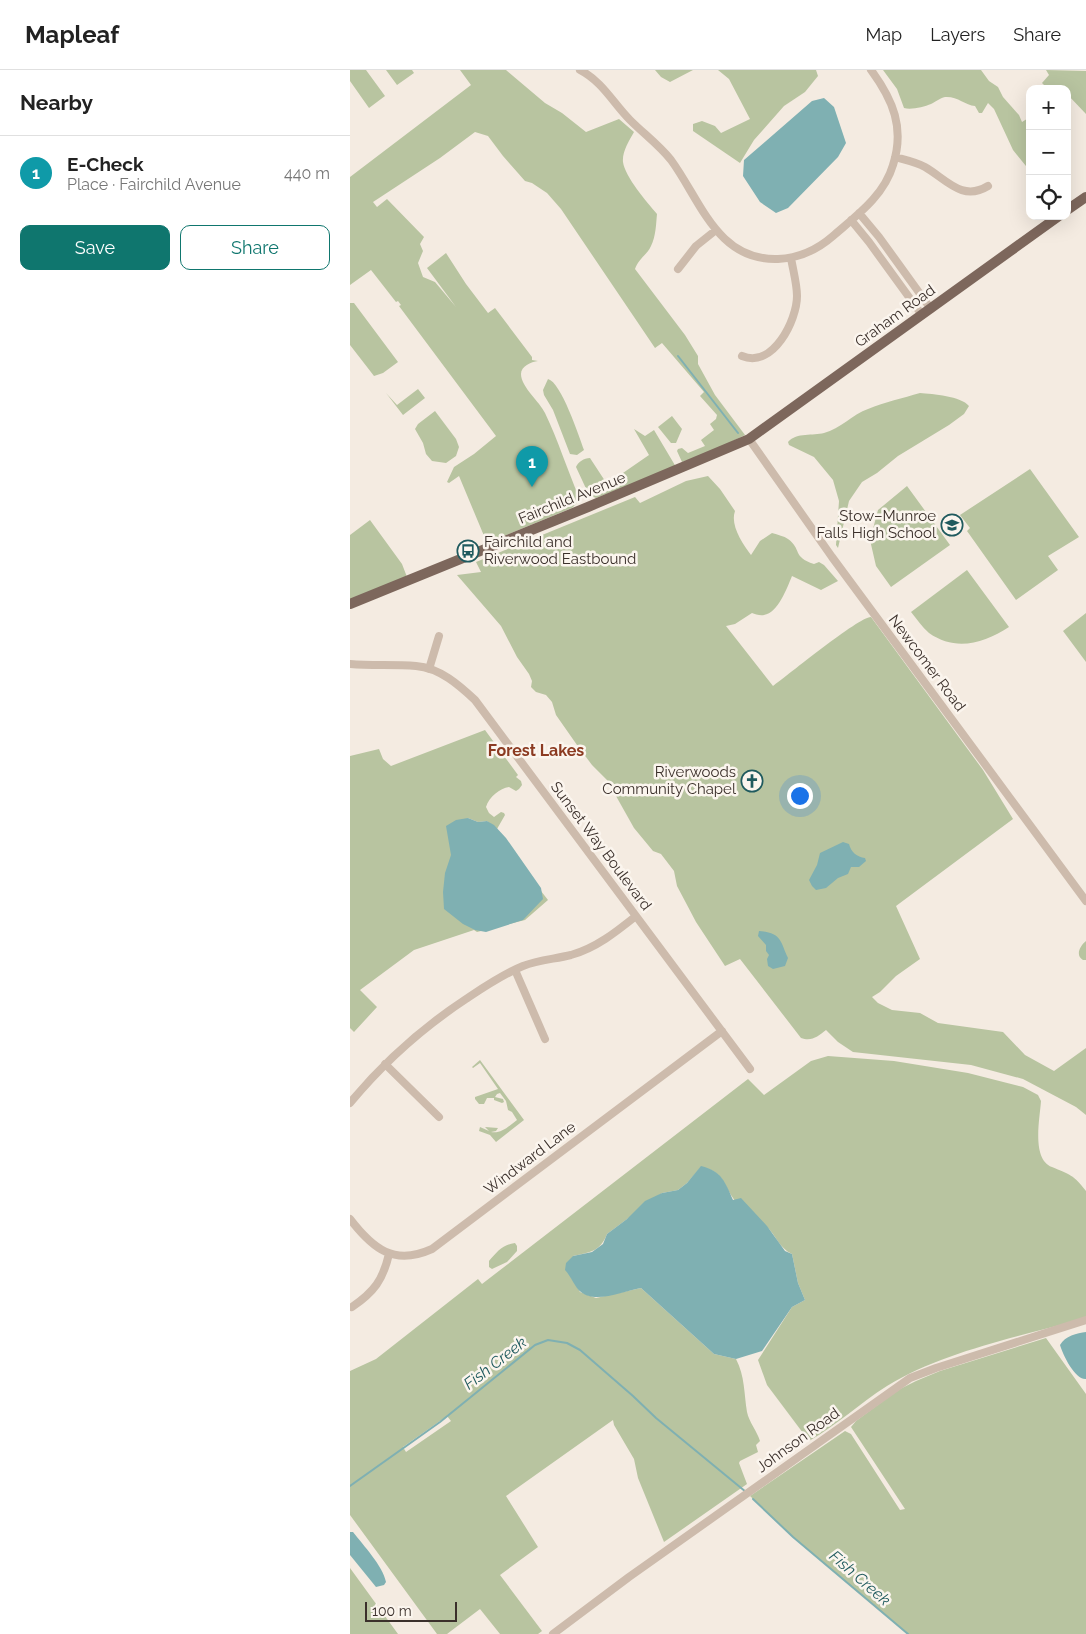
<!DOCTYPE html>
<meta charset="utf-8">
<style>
body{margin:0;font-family:Raleway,sans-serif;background:#f2f2f2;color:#222}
.controls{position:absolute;right:15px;top:15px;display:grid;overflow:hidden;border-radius:10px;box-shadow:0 5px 20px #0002}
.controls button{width:45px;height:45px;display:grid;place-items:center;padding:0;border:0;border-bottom:1px solid #e0e0e0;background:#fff;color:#222;font:25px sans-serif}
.scale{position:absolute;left:15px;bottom:12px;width:92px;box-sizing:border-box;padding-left:5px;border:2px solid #3b302b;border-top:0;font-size:14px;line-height:18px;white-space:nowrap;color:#3b302b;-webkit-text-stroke:4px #fbf5ee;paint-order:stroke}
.you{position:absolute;left:449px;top:725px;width:18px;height:18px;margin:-12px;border:4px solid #fff;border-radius:50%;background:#1a73e8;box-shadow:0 0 0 8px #1a73e833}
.badge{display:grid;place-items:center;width:32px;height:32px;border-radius:50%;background:#0f766e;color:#fff;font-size:16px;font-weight:700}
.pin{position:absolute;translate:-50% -41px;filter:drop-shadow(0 1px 2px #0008)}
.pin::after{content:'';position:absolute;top:26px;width:18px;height:15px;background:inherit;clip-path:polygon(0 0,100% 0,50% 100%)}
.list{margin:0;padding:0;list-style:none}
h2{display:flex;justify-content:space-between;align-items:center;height:65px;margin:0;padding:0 20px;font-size:21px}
h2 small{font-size:16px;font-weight:400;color:#767676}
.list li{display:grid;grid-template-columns:32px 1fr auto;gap:15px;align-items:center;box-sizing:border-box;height:75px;padding:0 20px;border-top:1px solid #e0e0e0}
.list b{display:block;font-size:19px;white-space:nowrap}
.list p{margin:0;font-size:16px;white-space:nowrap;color:#767676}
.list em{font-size:16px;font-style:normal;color:#767676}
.actions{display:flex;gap:10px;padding:15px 20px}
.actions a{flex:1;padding:11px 0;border:1px solid #0f766e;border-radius:10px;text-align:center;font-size:18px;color:#0f766e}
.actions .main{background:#0f766e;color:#fff}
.icon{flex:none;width:28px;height:28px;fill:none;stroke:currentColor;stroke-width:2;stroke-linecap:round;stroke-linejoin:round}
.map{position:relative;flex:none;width:736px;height:1564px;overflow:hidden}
header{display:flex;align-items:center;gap:30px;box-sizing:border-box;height:70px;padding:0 25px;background:#fff;border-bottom:1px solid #e0e0e0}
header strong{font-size:24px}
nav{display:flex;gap:28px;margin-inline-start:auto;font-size:18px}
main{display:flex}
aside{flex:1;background:#fff}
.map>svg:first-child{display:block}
</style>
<header>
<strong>Mapleaf</strong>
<nav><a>Map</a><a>Layers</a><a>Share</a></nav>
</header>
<main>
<aside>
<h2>Nearby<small></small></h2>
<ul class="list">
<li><span class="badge" style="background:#0f9aa8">1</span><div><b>E-Check</b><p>Place · Fairchild Avenue</p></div><em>440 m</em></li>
</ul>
<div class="actions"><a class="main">Save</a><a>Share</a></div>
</aside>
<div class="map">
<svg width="736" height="1564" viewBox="0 0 736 1564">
<rect width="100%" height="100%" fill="#f4ebe1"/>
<!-- green -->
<path fill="#b8c4a0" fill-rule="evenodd" d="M0 0H16L35 26 19 38 0 11Z
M36 0H62L64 3 47 15Z
M110 0H156L195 33 212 43 236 62 269 49 284 62C279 71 272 82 273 92 275 107 297 132 307 144 306 154 306 166 301 176 297 185 289 188 285 199L335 265 348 286V294L365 325 395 365 357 384 332 392 327 381 328 379 332 378 338 383 355 376 351 370 364 360 360 354 366 349 367 345 350 326 354 322 312 273 305 278 211 139 197 123 182 113 175 111 153 86 138 66 125 62 90 88 23 132 27 137 37 129 74 167 70 174 73 181 68 193 73 207 85 212 106 237 77 198 96 183 116 214 138 243 145 238 182 287V290L188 291C181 292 171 296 171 304 171 317 190 332 195 343 208 370 217 399 229 427L226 434 222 438 137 473 109 406 99 413 97 412 104 397 124 384 146 366 49 236 51 235 48 231 46 232 21 200 0 215V107L121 15Z
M305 0H343L320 12 311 7Z
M368 0H466L468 6 455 22 434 36 404 70 390 93 343 61V54L352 51 365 56 371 63 400 49 379 9Z
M533 0H631L639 11 648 17 653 27 669 45 672 52 680 47V101L663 80 644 39 638 33 632 43H629L625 36C615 35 607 26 595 27 590 28 585 32 581 34 574 37 561 40 554 38L547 19Z
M696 0 736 1V44L717 24V19H712L710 16 706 19H694L696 17 692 13 699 5Z
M0 233H4L48 292 33 303 24 306 0 275Z
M198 309C211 312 229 366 234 380L227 385 220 384 203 340 194 325 193 320Z
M68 319 75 328 53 345 36 323 47 335Z
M570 323C583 324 611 326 619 336L614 344 599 355 548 386 527 403 512 412 499 431 488 478 486 475 489 431 483 410 464 387 439 375 438 372C447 362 463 366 474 363 490 359 503 344 518 339 535 332 553 328 570 323Z
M85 341 106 369 109 377 106 386 96 393 82 391 76 384 73 373 65 359 68 354Z
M322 346 332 359 326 373H321L308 357Z
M284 359 295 366 304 360 326 397 246 428 239 425 226 397C228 392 234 388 240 388L257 414 299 385Z
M680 399 729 467 698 486 708 500 666 530 617 461 620 458 610 445Z
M358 406 370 419 385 441C380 455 392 473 401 485L410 471 422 463C428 465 434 466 438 469 452 479 442 487 464 494L469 492 474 495 488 511 471 520 442 506C437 518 428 543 414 545 410 546 405 544 402 543L385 554 376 556 423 616C437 606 510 546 521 547L633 700 663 749 546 836 570 889 546 906 530 922 522 927 528 933 542 940 570 943 588 953 653 962 675 985 704 1001 736 978V1045L726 1037 673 1009 621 995 503 982 488 972 476 960C468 966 462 972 451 968L390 889 375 896 346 852 336 833 327 816 324 801 311 784 303 781 284 758 257 710 242 695 227 675 206 645 202 632 196 625 186 622 181 617 182 611 179 604 167 587 151 556 107 505 131 502 126 492 285 427 290 433 336 411Z
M557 416 600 475 541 517 526 496 520 470 528 440Z
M20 450 52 494 57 507 0 530V465Z
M617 500 659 557C634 573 606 582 579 563 572 557 567 549 561 542Z
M736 543V592L713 561Z
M135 660 168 705 166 707 171 711 172 715 169 719 166 721 159 717C150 718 139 727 136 737L139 743 144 747 151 742 154 743 155 745 147 759 137 751 128 752 118 748 112 755 138 753 198 830 175 850 127 862 124 860 64 880 10 920 27 937 4 962 0 958V686L29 679 33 689 41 696Z
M736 871V890H733C725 885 730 876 736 871Z
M478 986 544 991 618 1003 673 1017 688 1025 691 1031C690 1048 681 1089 702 1097 719 1104 724 1105 736 1121V1248C672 1266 594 1281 537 1316 510 1333 487 1355 459 1371L417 1315 408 1290 442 1237 455 1230 448 1213 442 1184C429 1178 426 1165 416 1156 407 1146 390 1140 383 1128 372 1112 374 1102 351 1097L337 1113 328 1120 312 1123 257 1164C250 1182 240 1182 223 1186L221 1207 230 1222 246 1228 291 1218 364 1284 386 1289C395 1306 394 1324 397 1342 399 1352 407 1361 410 1371L406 1375 408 1382 390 1391 389 1393 397 1414 314 1472 288 1408 284 1389 264 1355 263 1350 156 1426 188 1477 150 1505 192 1561 188 1564H150L130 1539 97 1564H87L0 1445V1301L26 1289 128 1209 132 1214 398 1009 414 1025 461 991ZM97 1346 101 1351 56 1382 53 1377Z
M130 990 174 1050 146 1072 140 1065 129 1061 130 1057 139 1061 135 1057 148 1058 146 1061 141 1062C151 1064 159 1056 167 1050L162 1042 158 1040 156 1031 150 1023 147 1024 145 1027 153 1029 154 1032 152 1033 144 1030V1028H137L134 1034H129L125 1029V1027L148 1019 130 993 123 998 122 997Z
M165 1173 167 1176V1181L157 1192 142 1199 139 1197V1191C147 1182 152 1175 165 1173Z
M696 1268 736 1324V1564H558L443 1467 400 1426 495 1361 501 1364 550 1440 555 1439 501 1357 506 1351 548 1320 566 1311 590 1301Z
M0 1498 48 1564H0Z"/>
<!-- water -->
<path fill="#7fb0b2" d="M474 28 484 37 496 73 488 87 438 138 426 143 410 132 393 106 394 90 462 31Z
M118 748 128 752 137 751 144 755 156 768 191 818 193 829 173 850 136 862 125 860 113 854 94 839 93 822 95 803 101 785 96 756 106 750Z
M493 772 499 774C501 782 507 787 515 788L516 791 509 797H501L498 804 488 808 476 818 466 820 462 816 459 810 467 795 470 783Z
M409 861C432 863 430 871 438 888L435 896 423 899 418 896 417 889 419 885 416 881V875L408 866Z
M351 1096C372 1101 375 1112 383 1130L391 1128 417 1156 435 1181 442 1184 448 1213 455 1230 442 1237 412 1281 386 1289 364 1284 291 1218C274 1221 245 1234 231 1222 225 1218 221 1206 215 1200L216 1193 223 1186 242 1182 253 1174 257 1164 277 1149 295 1131 312 1123 328 1120 337 1113Z
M736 1262V1309C725 1310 713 1285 710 1275 715 1266 727 1263 736 1262Z
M0 1462H3C13 1475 33 1496 36 1512L34 1515 26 1517 0 1485Z"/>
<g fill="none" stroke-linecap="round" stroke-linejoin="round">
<!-- stream -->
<path stroke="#7fb0b2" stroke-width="2" d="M328 286 388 363
M0 1416 90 1352 185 1275 198 1270 217 1273 230 1280 283 1326 306 1348 396 1422
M403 1429 443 1467 558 1564"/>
<!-- minor -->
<path stroke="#cdbbac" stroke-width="8" d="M230 0C253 12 263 33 280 50 294 64 309 75 321 90 351 131 367 191 428 189 450 188 467 180 483 166 506 146 534 126 543 95 555 58 543 30 521 0
M545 87C556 90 566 92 575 97 596 109 612 132 638 116
M509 143 529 167 581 239
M501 150 519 172 572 245
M328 199 346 176 366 160
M392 286C423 299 447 250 447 226 447 214 443 200 441 188
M399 369 482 487 736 831
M0 594C22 596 44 594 66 596 90 598 109 615 125 630L400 999
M79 599 89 566
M165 900 195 969
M35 994 89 1047
M0 1033C34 992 72 958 116 929 134 917 153 904 173 896 188 890 205 889 221 885 246 878 266 862 286 846
M0 1149C23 1179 44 1196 82 1179L372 961
M2 1237C24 1222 33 1210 39 1184
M203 1564 279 1507 560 1308 586 1298 736 1250"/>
<!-- major -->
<path stroke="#7d675c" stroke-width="10" d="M717 140 736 127
M0 534 238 437 399 369 709 146"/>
</g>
<!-- icons -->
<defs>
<g id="school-ring" transform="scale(1.125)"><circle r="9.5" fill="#fbf5ee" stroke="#1f5a5e" stroke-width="1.5"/><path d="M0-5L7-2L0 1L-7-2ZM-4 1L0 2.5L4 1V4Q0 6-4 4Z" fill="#1f5a5e"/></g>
<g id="bus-ring" transform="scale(1.125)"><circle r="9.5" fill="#fbf5ee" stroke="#1f5a5e" stroke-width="1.5"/><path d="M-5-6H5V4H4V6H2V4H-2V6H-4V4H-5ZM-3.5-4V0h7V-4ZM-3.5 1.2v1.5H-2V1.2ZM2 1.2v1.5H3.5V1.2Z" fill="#1f5a5e"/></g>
<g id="church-ring" transform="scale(1.125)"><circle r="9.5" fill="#fbf5ee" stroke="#1f5a5e" stroke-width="1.5"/><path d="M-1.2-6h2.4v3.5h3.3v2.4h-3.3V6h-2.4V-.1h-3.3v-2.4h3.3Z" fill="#1f5a5e"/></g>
</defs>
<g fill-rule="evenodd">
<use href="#school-ring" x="602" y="455"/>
<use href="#bus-ring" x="118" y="481"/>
<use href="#church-ring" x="402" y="711"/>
</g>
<g text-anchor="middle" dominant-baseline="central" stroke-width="5" stroke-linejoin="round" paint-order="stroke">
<!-- street labels -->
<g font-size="15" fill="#3b302b" stroke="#fbf5ee">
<text transform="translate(545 246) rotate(-36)">Graham Road</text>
<text transform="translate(222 428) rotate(-22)">Fairchild Avenue</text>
<text transform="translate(577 593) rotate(53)">Newcomer Road</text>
<text transform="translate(251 776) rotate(53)">Sunset Way Boulevard</text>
<text transform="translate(180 1088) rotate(-37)">Windward Lane</text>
<text transform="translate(448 1370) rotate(-36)">Johnson Road</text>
</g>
<!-- poi labels -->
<g font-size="15" fill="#3b302b" stroke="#fbf5ee" text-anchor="end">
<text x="586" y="446">Stow–Munroe<tspan x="586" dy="17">Falls High School</tspan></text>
<text x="134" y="472" text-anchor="start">Fairchild and<tspan x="134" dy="17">Riverwood Eastbound</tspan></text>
<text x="386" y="702">Riverwoods<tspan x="386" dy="17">Community Chapel</tspan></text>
</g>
<!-- neighbourhood labels -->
<g font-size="16" font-weight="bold" fill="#8c3b22" stroke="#fbf5ee">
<text x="186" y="680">Forest Lakes</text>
</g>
<!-- water labels -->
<g font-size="16" font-style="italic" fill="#1f5a5e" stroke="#fbf5ee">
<text transform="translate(145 1293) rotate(-38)">Fish Creek</text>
<text transform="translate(510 1508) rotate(41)">Fish Creek</text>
</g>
</g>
</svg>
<div class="controls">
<button>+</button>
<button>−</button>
<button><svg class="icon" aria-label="locate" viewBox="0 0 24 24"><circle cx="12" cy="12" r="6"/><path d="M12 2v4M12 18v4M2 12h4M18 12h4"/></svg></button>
</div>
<div class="scale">100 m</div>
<div class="you"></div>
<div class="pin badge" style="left:182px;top:417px;background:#0f9aa8">1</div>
</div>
</main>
